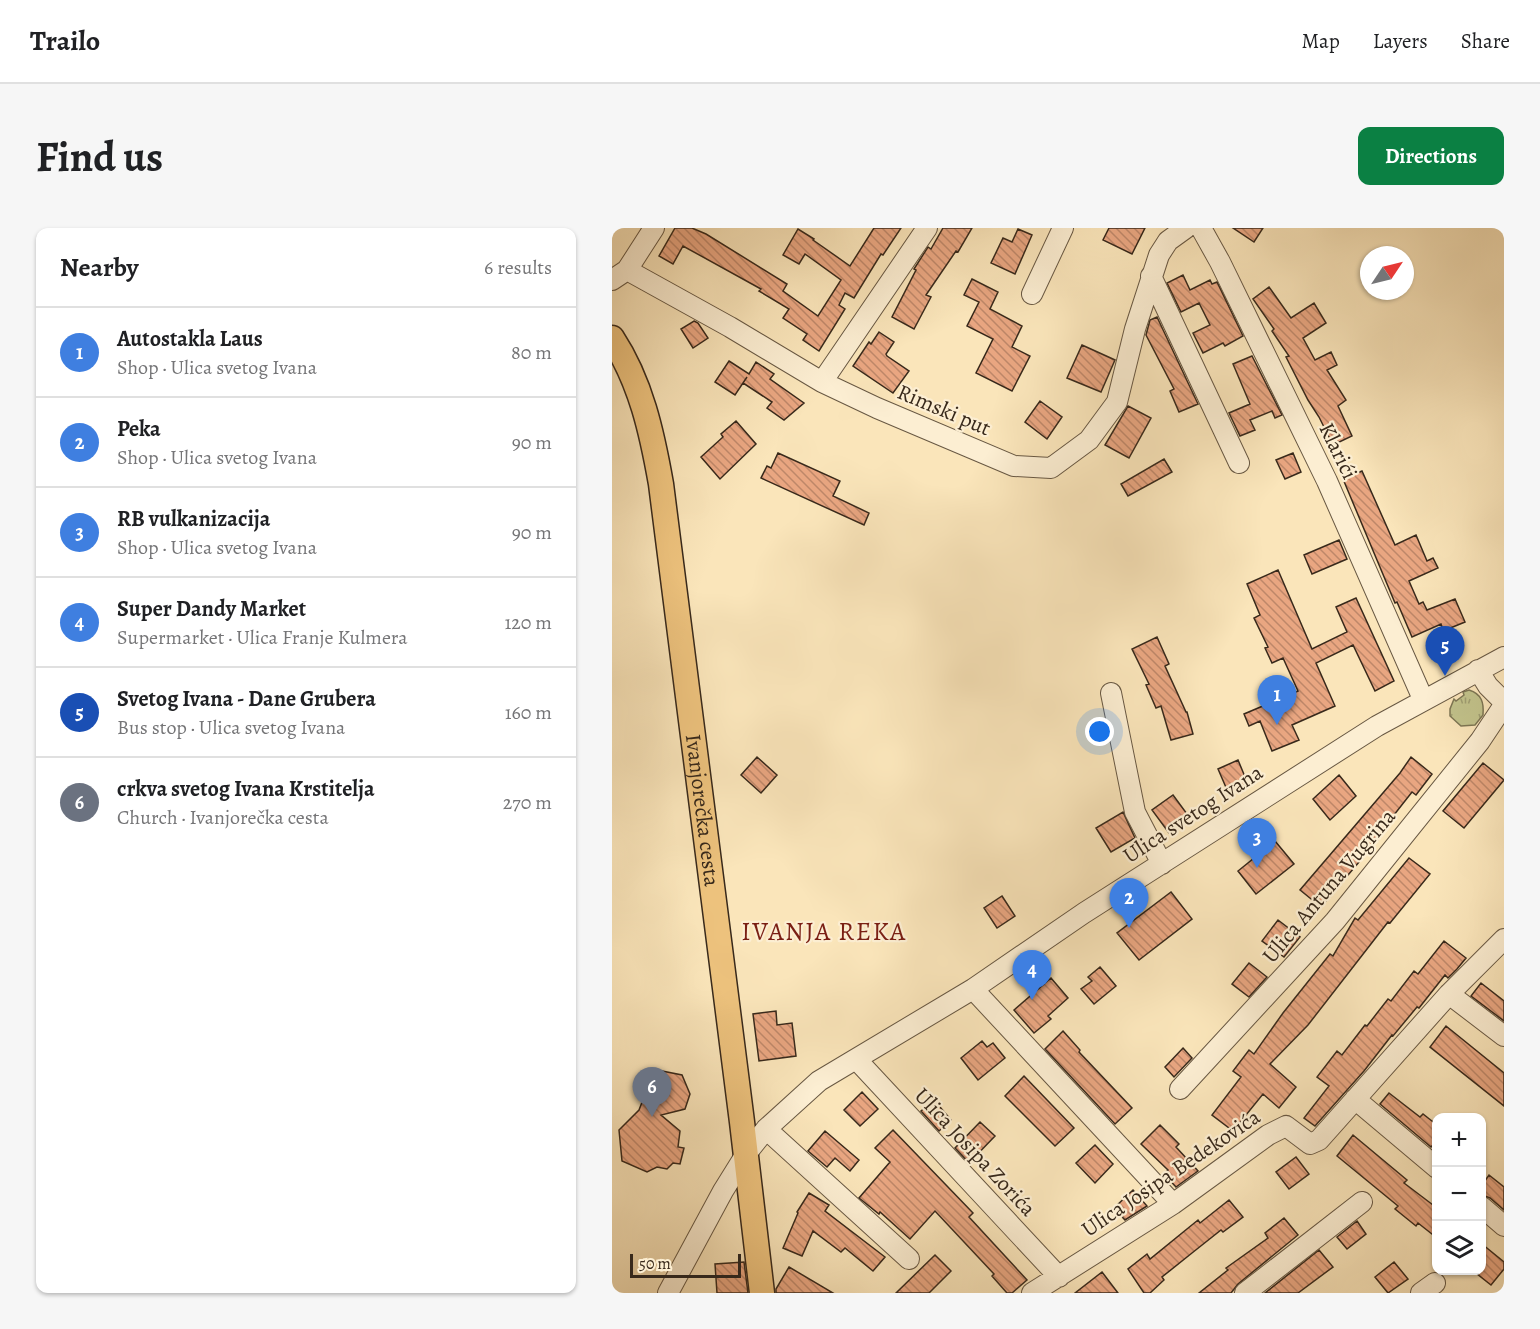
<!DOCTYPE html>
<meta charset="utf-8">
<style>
body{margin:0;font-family:Alegreya,serif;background:#f6f6f6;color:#202124}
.controls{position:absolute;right:18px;bottom:18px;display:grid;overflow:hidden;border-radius:12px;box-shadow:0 2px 4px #0004}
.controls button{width:54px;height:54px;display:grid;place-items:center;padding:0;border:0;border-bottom:2px solid #e0e0e0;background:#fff;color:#202124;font:30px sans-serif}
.compass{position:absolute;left:748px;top:18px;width:54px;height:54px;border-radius:50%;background:#fff;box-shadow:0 2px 4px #0004;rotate:55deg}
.scale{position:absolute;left:18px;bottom:15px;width:111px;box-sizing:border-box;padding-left:6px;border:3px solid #38291b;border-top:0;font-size:16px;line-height:21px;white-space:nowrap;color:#38291b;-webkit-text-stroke:4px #fceed2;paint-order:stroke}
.you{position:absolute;left:488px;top:504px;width:21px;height:21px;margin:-15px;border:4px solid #fff;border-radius:50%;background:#1a73e8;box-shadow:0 0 0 9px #1a73e833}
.badge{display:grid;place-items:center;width:39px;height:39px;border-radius:50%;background:#0b8043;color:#fff;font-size:20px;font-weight:700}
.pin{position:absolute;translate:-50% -50px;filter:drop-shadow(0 2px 3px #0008)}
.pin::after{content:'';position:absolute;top:32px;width:21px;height:18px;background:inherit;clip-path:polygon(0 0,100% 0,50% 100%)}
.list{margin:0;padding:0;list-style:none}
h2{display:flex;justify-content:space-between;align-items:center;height:78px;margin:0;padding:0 24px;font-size:26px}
h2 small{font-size:20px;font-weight:400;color:#757577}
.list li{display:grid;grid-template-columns:39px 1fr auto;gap:18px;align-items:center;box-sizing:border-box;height:90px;padding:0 24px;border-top:2px solid #e0e0e0}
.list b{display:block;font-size:22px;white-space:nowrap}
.list p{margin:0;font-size:20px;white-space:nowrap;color:#757577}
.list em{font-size:20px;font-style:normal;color:#757577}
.icon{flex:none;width:33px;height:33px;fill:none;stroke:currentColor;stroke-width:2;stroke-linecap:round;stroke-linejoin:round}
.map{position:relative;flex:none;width:892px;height:1065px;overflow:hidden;border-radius:12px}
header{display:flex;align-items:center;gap:36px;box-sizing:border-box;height:84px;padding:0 30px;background:#fff;border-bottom:2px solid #e0e0e0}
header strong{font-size:28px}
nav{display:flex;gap:33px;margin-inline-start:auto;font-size:21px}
.intro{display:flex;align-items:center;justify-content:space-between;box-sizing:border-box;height:144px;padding:0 36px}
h1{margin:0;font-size:42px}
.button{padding:15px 27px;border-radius:12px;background:#0b8043;color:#fff;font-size:21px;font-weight:700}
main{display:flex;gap:36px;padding:0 36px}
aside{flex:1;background:#fff;border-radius:12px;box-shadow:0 2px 4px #0004}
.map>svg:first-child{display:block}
</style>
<header>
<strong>Trailo</strong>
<nav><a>Map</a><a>Layers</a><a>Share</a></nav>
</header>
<div class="intro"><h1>Find us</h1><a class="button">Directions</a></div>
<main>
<aside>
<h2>Nearby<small>6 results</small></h2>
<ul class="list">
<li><span class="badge" style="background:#3f7fe0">1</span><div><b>Autostakla Laus</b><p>Shop · Ulica svetog Ivana</p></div><em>80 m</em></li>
<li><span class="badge" style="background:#3f7fe0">2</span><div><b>Peka</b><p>Shop · Ulica svetog Ivana</p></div><em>90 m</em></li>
<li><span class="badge" style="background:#3f7fe0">3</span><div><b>RB vulkanizacija</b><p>Shop · Ulica svetog Ivana</p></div><em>90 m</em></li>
<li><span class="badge" style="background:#3f7fe0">4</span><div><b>Super Dandy Market</b><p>Supermarket · Ulica Franje Kulmera</p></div><em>120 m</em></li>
<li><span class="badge" style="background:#1a4fb4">5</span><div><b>Svetog Ivana - Dane Grubera</b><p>Bus stop · Ulica svetog Ivana</p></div><em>160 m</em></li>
<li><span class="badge" style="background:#6b7280">6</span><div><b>crkva svetog Ivana Krstitelja</b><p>Church · Ivanjorečka cesta</p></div><em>270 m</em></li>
</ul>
</aside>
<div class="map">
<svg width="892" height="1065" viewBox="0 0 892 1065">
<defs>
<pattern id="grass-tufts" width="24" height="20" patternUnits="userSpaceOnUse" patternTransform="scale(1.5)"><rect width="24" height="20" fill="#c2c38c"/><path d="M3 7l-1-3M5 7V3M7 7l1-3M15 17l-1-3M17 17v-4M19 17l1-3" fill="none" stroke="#9f9e72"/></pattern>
<pattern id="building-back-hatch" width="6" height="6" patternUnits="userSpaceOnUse" patternTransform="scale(1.5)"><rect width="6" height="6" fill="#e9a681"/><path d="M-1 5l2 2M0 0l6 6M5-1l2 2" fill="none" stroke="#be8769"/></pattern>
</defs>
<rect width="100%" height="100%" fill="#fae5ba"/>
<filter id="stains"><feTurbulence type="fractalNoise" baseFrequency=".00333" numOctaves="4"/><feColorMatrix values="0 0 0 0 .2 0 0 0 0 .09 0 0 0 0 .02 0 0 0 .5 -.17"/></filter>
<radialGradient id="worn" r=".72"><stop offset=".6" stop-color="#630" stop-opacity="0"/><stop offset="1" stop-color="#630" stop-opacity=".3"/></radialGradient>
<!-- grass -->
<path fill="url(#grass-tufts)" stroke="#7d7654" stroke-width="1.5" d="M857 462C870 466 872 475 871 487L863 497 849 498 838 488V481L842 471 844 473 852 467 851 464Z"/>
<!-- building -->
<path fill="url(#building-back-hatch)" stroke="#38291b" stroke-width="1.5" d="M63 0H80L94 6 175 56 171 63 206 88 229 52 193 26 187 36 171 27 186 1 202 11 201 12 238 38 262 0H289L271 27 269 26 242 70 233 65 227 77 233 81 207 123 191 112 195 106 171 90 177 81 147 63 149 61 71 18 61 36 47 28Z
M331 0H360L346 24 344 23 314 67 319 69 302 101 280 89 304 42 302 41 316 19 319 21Z
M497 0H533L520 26 491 12Z
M621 0H651L642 14Z
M406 1 420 7 403 46 379 35 391 10 400 14Z
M571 47 578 62 598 52 600 56 605 54 631 108 613 118 611 115 591 125 581 105 598 97 587 75 569 84 555 55Z
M360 51 386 64 378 81 410 98 400 119 418 128 400 163 364 145 381 111 355 98 367 74 352 67Z
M657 59 679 90 702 75 714 95 691 110 703 132 719 124 725 137 715 142 734 172 726 178 740 208 721 217 707 189 696 172 674 129 677 128 660 103 662 101 641 71Z
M545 89 586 176 567 184 558 163 562 161 534 107 538 92Z
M82 93 86 95 96 110 81 120 69 101Z
M267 104 282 114 274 126 275 128 297 143 281 165 241 138 257 114 259 116Z
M470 117 503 132 489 164 455 150Z
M640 128 670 187 663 190 660 183 638 192 643 202 628 208 617 185 638 176 621 136Z
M117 133 137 146 144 134 162 146 158 151 192 175 172 192 155 180 160 174 131 155 135 149 123 167 103 154Z
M428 173 450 189 435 211 413 194Z
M516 178 539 190 517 230 493 217Z
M124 193 144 216 108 251 89 229 111 209 109 206Z
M166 225 228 253 221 268 257 285 252 297 149 250 155 238 159 240Z
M681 225 689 244 673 251 664 232Z
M552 231 560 244 516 268 509 256Z
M750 243 783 317 804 307 815 333 821 330 826 340 797 353 807 376 811 374 815 382 843 371 853 394 831 403 829 396 800 409 785 374 783 375 731 251Z
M727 312 735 331 700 346 692 327Z
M666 342 700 421 735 404 724 379 744 370 782 453 763 463 741 417 704 435 723 478 680 497 687 512 660 523 648 493 637 498 632 486 686 463 671 430 660 435 653 420 656 419 642 390 648 387 635 356Z
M545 409 557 436 553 438 574 484H575L581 506 559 512 549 478 544 480 534 457 537 456 520 421Z
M145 529 165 547 149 565 129 547Z
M799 529 820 546 804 567 800 564 767 606 769 608 709 679 688 662 788 545Z
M626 532 636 556 616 564 606 541Z
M871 535 892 552 852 600 831 583Z
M727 547 744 568 718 592 701 571Z
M561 567 578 590 557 605 540 582Z
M511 584 523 610 499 624 484 600Z
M663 613 682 636 644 666 626 643Z
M797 630 818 646 778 695 776 694 696 797 658 836 684 859 667 880 651 866 621 903 600 887 629 849 621 843 637 822 642 826 671 785 718 726 721 728 743 690 746 692Z
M559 664 580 691 527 732 505 705Z
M390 668 403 688 385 700 372 680Z
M666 692 688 709 672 729 650 713Z
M832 713 854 730 845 741 836 750 833 747 807 780 805 779 781 808 780 807 752 843 703 898 692 890 717 858 705 849 725 823 730 827 753 797 755 798 776 771 779 773 802 743 806 746Z
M637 735 655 749 637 769 620 756Z
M488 739 504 758 482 776 469 761 480 753 476 749Z
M439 750 456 770 436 788 439 791 422 805 402 782Z
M869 755 892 773V793L859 768Z
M164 783 165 797 180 795 184 828 147 833 141 786Z
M834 798 892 845V878L818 819Z
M451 803 468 822 467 824 520 880 503 896 433 821Z
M370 813 375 819 381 815 393 830 366 852 349 830Z
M571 820 580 830 562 849 553 839Z
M45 842 70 847 78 866 73 881 49 887 68 903 66 919 72 920 68 936 61 935 55 941 45 939 35 944 10 933 7 902 27 882 39 851 38 849Z
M412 848 462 900 443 918 393 868Z
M250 864 266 881 248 898 232 882Z
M777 865 808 889 811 886 825 897V913L819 919 768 876Z
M322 872 339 892 327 903 309 883Z
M368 894 383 908 357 935 343 920Z
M548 897 567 916 564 919 586 943 564 959 552 946 556 942 529 916Z
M281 902 361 985 357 989 415 1052 400 1065H395L380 1048 382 1046 323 983 298 1011 268 984 267 986 247 970 278 934 263 920Z
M213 903 247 932 238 943 223 930 215 939 196 923Z
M741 907 795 952 792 955 825 980V1010L806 995 804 998 783 981 786 978 725 928Z
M483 917 501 936 483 955 464 935Z
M684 929 697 946 677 961 664 944Z
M877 947 892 959V982L878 970 870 967V957Z
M521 962 535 978 513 992 502 980Z
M197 965 217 977 213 983 273 1029 261 1043 233 1020 229 1024 201 1003 190 1028 171 1020 186 985 185 984Z
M617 972 631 989 611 1004 609 1002 580 1025 550 1049 552 1052 538 1065H532L516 1041 535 1026 538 1031 586 992 588 995Z
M672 990 686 1007 626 1056 619 1065H587L616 1042 614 1040 656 1010 653 1005Z
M745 993 754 1006 735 1021 725 1009Z
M870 1016 892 1034V1041L879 1057 860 1042H870Z
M707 1022 721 1039 686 1065H653Z
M323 1027 339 1043 317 1065H284Z
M132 1034 136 1065H105L103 1036Z
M782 1034 796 1051 776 1065 763 1049Z
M177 1039 221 1065H164V1061Z
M490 1044 506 1065H463Z"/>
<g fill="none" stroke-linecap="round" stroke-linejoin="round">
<!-- minor casing -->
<g stroke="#685843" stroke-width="22">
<path id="minor" d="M589 0 608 34 715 253 811 471
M15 42 118 99 210 154 265 180 402 238 439 240 477 212 505 174 523 101 547 27 556 13 574 0
M539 48 627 235
M0 52 15 42 42 0
M420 66 451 0
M210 154 315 0
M866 442 876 458 892 474
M499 465 523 584 550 636
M361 761 561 976
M837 766 892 808
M244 831 447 1049
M568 861 723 693 868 513 892 477
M743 871 825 940
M154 901 297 1031
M870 979 892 998
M56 1065 111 963 134 926 154 901 207 853 361 761 472 685 765 498 892 429
M420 1065 561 976 656 907 674 898 698 916 707 912 837 766 892 711
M633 1065 750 974
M809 1065 823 1055"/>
</g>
<!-- major casing -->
<g stroke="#38291b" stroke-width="27">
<g id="major">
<path id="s1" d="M0 110C29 154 40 205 49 256L130 894 150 1065"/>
</g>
</g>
<!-- minor -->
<use href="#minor" stroke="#fceed2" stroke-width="20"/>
<!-- major -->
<use href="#major" stroke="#edc27d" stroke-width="24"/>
</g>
<g text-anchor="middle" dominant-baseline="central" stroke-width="4.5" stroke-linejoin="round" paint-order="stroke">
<!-- street labels -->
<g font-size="22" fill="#38291b" stroke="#fceed2">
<text transform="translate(332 182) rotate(23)">Rimski put</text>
<text transform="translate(726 223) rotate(64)">Klarići</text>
<text stroke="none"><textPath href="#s1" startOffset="484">Ivanjorečka cesta</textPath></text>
<text transform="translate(581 586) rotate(-33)">Ulica svetog Ivana</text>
<text transform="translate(717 658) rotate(-50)">Ulica Antuna Vugrina</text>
<text transform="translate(363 924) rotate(47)">Ulica Josipa Zorića</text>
<text transform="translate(559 945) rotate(-34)">Ulica Josipa Bedekovića</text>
</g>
<!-- quarter labels -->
<g font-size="26" letter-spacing="1.5" fill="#7a1f14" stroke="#fceed2">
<text x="212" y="703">IVANJA REKA</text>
</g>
</g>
<rect width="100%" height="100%" filter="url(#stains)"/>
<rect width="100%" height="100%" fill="url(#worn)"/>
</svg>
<div class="controls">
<button>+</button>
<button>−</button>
<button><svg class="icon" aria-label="layers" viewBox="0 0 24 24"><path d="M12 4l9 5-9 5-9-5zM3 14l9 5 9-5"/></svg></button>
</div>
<svg class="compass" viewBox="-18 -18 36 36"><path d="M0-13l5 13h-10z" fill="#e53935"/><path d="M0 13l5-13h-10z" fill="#757577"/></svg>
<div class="scale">50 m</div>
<div class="you"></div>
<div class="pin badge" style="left:665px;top:497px;background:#3f7fe0">1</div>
<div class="pin badge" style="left:517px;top:700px;background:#3f7fe0">2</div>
<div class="pin badge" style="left:645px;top:640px;background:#3f7fe0">3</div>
<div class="pin badge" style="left:420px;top:772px;background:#3f7fe0">4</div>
<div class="pin badge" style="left:833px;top:448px;background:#1a4fb4">5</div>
<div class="pin badge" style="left:40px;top:889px;background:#6b7280">6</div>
</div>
</main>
